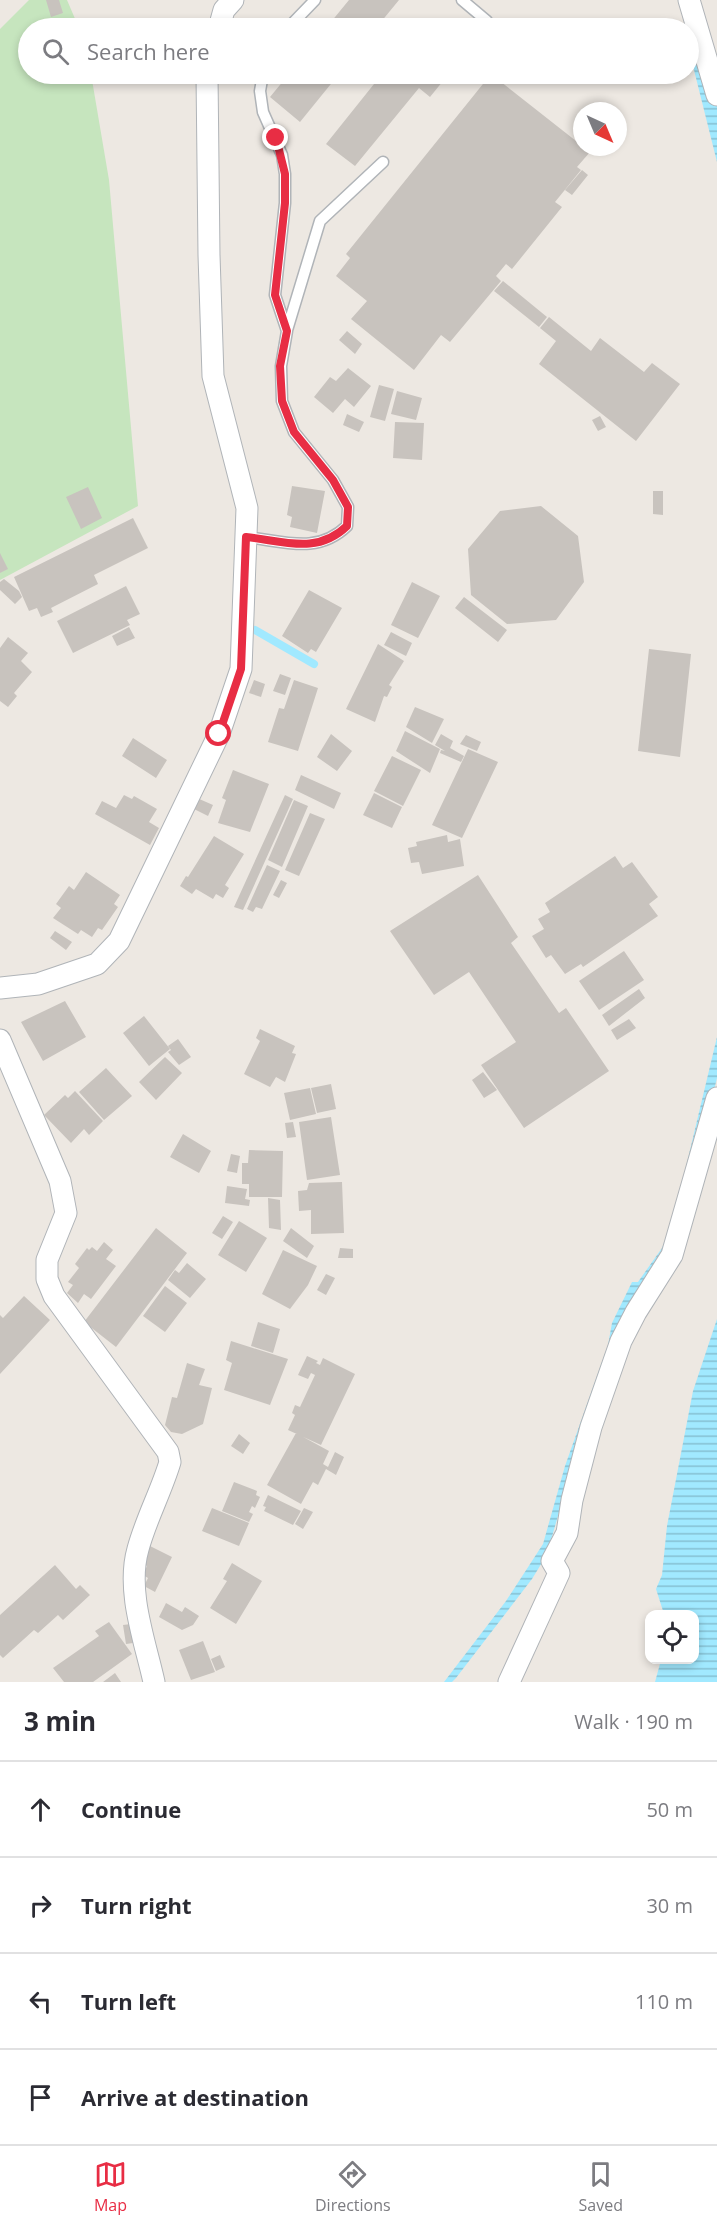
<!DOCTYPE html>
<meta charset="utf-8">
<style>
body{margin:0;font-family:"Open Sans",sans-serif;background:#f2f2f3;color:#2b2b33}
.controls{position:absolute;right:18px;bottom:18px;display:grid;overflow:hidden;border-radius:12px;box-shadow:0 3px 9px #0003}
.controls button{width:54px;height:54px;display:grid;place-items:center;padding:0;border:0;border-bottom:2px solid #e1e1e2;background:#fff;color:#2b2b33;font:30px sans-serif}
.compass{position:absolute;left:573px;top:102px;width:54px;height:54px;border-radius:50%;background:#fff;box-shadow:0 3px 9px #0003;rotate:136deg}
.stop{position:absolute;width:18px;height:18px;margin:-14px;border:4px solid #e82d44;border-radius:50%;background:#fff}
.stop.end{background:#e82d44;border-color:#fff;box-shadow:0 2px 6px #0008}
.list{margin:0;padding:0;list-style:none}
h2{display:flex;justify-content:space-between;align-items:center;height:78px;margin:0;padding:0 24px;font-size:26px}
h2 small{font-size:20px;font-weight:400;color:#7c7c81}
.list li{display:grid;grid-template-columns:39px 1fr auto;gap:18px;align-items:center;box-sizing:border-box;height:96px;padding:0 24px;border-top:2px solid #e1e1e2}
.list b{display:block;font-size:22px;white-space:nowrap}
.list em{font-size:20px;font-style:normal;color:#7c7c81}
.icon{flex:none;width:33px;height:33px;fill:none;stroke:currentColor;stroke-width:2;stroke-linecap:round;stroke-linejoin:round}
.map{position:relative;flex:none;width:717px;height:1682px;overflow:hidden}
.search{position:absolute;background:#fff;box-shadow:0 3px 9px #0003;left:18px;right:18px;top:18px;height:66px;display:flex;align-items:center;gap:15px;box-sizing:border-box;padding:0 21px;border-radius:33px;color:#7c7c81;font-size:22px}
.sheet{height:462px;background:#fff}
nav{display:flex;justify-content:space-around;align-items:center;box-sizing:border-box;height:84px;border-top:2px solid #e1e1e2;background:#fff;font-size:16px;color:#7c7c81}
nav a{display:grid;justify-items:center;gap:3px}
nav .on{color:#e82d44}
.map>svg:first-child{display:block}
</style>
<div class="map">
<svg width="717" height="1682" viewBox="0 0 717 1682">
<defs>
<pattern id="water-rules" width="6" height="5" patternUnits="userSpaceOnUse" patternTransform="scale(1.5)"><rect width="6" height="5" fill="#a1e9ff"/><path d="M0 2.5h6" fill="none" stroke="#86c0d2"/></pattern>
</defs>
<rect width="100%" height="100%" fill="#ede8e2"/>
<!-- pitch -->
<path fill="#c6e5be" d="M29 0H67L79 28H28V74H91L109 180 138 506 0 580V29Z"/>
<!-- water -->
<path fill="url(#water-rules)" d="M679 0H687L703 50 717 107V162L689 50 692 41Z
M717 1037V1078L690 1187 566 1488 551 1540 554 1543 532 1579 456 1678 452 1682H444L506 1601 543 1544 565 1466 608 1345 612 1323 632 1282H638L662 1248 674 1217Z
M717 1319V1682H655L661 1660H694V1614H664L656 1589 662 1575 667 1526 693 1391Z"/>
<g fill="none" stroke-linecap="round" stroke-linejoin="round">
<!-- stream -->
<path stroke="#a1e9ff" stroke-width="8" d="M255 630 314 664"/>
</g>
<!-- building -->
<path fill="#c8c3be" d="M46 0H59L63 13 51 17Z
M349 0H399L376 28H326Z
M425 20 434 28H419Z
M289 74H339L300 122 270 97Z
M382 74H434L443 81 430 97 419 88 355 166 326 144Z
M491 74 590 152 577 167 581 170 555 202 562 207 512 269 506 264 496 276 501 281 450 342 441 335 414 370 351 319 367 301 336 276 350 258 346 254Z
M582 170 588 175 572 195 565 190Z
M503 281 547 317 539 327 494 291Z
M549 317 591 351 600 338 644 372 652 363 680 384 636 441 539 364 556 341 540 328Z
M347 331 362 344 355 354 339 340Z
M348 368 371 386 354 407 345 399 333 413 314 397 330 377 336 381Z
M379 385 394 389 385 421 370 417Z
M397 391 422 398 416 420 391 414Z
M347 414 364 422 359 432 343 425Z
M600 416 606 427 598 431 592 420Z
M395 422 424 423 422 460 393 458Z
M292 486 325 491 317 533 290 527 292 517 287 515Z
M88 487 102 518 81 529 66 497Z
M653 491H663V515L653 514Z
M541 506 578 536 584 582 556 620 507 624 471 595 468 549 500 511Z
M133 518 148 548 94 575 98 584 51 608 53 612 41 617 37 608 29 611 14 577Z
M0 553 8 569 0 573Z
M4 579 19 591 22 597 15 604 0 590V582Z
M412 582 440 596 418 638 391 625Z
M126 586 140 614 127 620 130 625 73 653 57 621Z
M309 590 342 608 316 652 311 649 308 653 282 636Z
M464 597 507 630 498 642 455 608Z
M129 627 135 638 117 646 112 636Z
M391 632 412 643 406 656 384 645Z
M8 637 28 653 21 661 32 672 14 693 17 696 8 707 0 701V648Z
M378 644 404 661 389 685 392 687 387 697 384 696 375 722 346 709Z
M649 649 691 654 680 757 638 751Z
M280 674 291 678 285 695 273 691Z
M254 680 265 684 261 697 249 693Z
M294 680 318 688 298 751 268 742 279 708 284 709Z
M415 707 444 719 432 743 406 727Z
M405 731 440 749 430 773 396 751Z
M331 734 352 751 337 771 317 757Z
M441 734 453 741 450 748 464 756 461 762 440 753 441 750 445 751 435 745Z
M466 735 481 742 477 751 460 744Z
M133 738 167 760 156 778 122 756Z
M468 749 498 762 462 838 432 825Z
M392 756 421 770 403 806 374 791Z
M233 770 269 784 250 832 218 823 226 800 222 798Z
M301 775 341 793 334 809 295 790Z
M374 793 402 807 392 828 363 815Z
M124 795 132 799 134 796 157 809 149 822 159 828 150 845 95 814 102 801 116 808Z
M285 795 293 799 243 910 234 907Z
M197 798 213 805 208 816 192 808Z
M294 800 308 806 282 867 268 860Z
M310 813 325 819 299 876 285 870Z
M447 835 448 842 460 839 464 866 422 874 419 862 411 863 408 848 417 846 416 842Z
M214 836 244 854 225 885 229 888 223 898 216 894 213 899 196 889 192 894 180 886 186 876 188 877Z
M615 856 623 868 632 862 658 897 649 904 658 916 583 967 581 964 565 974 551 955 546 958 532 936 544 929 538 919 550 912 545 903Z
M267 865 280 871 262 909 256 907 253 912 247 909Z
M86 872 120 895 114 904 118 907 102 930 98 928 92 937 81 930 78 934 53 918 61 908 56 904 69 886 74 890Z
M478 875 518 937 511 943 559 1013 566 1008 609 1071 524 1128 481 1065 516 1042 469 972 434 995 390 931Z
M281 880 287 883 279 898 273 895Z
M55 931 72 942 66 950 50 938Z
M624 951 644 980 599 1010 579 981Z
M639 989 645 998 609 1026 602 1015Z
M65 1001 86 1037 43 1061 21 1022Z
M144 1016 170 1049 149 1066 123 1033Z
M629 1019 636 1028 617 1040 611 1030Z
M260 1029 295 1046 292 1053 296 1054 285 1082 276 1077 270 1087 244 1074 260 1041 256 1038Z
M178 1039 191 1057 179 1065 168 1052 171 1050 168 1046Z
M165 1057 182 1073 156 1100 139 1082Z
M106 1068 132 1096 104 1120 79 1092Z
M483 1072 497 1090 484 1098 472 1080Z
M331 1084 336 1109 317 1113 311 1088Z
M310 1088 316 1114 290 1120 284 1093Z
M75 1091 103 1121 89 1135 84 1129 71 1143 44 1115 65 1095 68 1098Z
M331 1117 340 1175 307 1180 299 1122Z
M293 1122 296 1137 287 1138 285 1123Z
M183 1134 211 1151 199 1173 170 1157Z
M249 1150 283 1151 282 1197H249V1184H242V1163H248Z
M231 1154 240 1156 237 1173 227 1171Z
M342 1182 344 1233 311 1234V1210L299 1211 298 1191 307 1190 309 1183Z
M227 1186 247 1189 245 1199 250 1200 249 1206 225 1203Z
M268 1198 280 1200 281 1230 269 1228Z
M223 1216 233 1222 222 1239 212 1233Z
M239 1221 267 1238 246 1272 218 1255Z
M156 1228 187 1253 116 1347 84 1322Z
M291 1228 314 1246 307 1258 283 1241Z
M104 1242 113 1250 106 1259 116 1266 91 1299 84 1294 78 1303 67 1293 73 1285 68 1282 79 1268 75 1264 87 1248 89 1250 92 1247 97 1251Z
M340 1248 353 1249V1258H338Z
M283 1250 317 1266 308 1285 290 1309 262 1294Z
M187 1263 206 1279 190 1298 168 1280 175 1270 179 1273Z
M326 1274 335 1278 326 1295 317 1290Z
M165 1286 187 1303 165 1332 143 1316Z
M24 1296 50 1320 0 1374V1315L3 1318Z
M258 1322 280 1329 273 1353 251 1346Z
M231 1341 288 1359 270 1405 224 1390 232 1363 226 1360Z
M307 1356 318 1361 316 1363 320 1365 323 1358 355 1374 321 1445 288 1430 295 1415 292 1413 295 1405 300 1407 315 1375 311 1373 308 1379 298 1375Z
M187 1363 205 1369 199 1385 212 1388 203 1424 182 1434 171 1432 165 1425 172 1397 177 1398Z
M296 1433 329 1451 323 1464 328 1467 335 1452 344 1457 336 1475 326 1469 318 1485 313 1482 301 1504 267 1485Z
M239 1434 250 1443 243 1454 231 1446Z
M234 1482 257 1491 256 1495 260 1497 255 1508 252 1506 249 1512 253 1514 249 1522 222 1511Z
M268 1495 301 1511 293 1525 264 1511 266 1507 263 1506Z
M212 1508 249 1523 239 1546 202 1531Z
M304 1508 313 1512 303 1529 295 1524Z
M150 1546 172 1557 155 1592 144 1586 148 1578 143 1575 147 1566 143 1563Z
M232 1563 262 1581 236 1624 210 1608 227 1581 223 1579Z
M55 1565 76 1589 80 1585 90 1595 63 1620 58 1615 38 1633 34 1630 3 1658 0 1655V1615Z
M166 1603 182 1612 185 1607 199 1616 193 1625 182 1630 159 1617Z
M109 1622 132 1654 93 1682H64L53 1668 99 1636 95 1631Z
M131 1624 133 1643 126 1644 123 1625Z
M203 1641 215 1672 191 1680 179 1650Z
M220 1655 225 1667 216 1671 211 1659Z
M115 1673 121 1682H103Z"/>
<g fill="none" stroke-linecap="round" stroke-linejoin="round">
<!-- service casing -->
<g stroke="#b0b4b8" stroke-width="13">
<path id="service" d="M462 0 487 21
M288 28 315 0
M287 330 320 221 383 162
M246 537C284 541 317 555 347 526L348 507 333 480 294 432 282 401 281 366 287 331 275 295 285 203V174L282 155 263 112 260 91 263 74"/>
</g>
<!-- minor casing -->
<g stroke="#b0b4b8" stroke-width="23">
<path id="minor" d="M689 0 717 95
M219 28 224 10 233 0
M0 988 38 984 97 964 119 941 219 734 241 669 247 508 213 376 209 255 207 74
M0 1040 60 1181 66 1213 47 1260V1279L54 1296 168 1452 170 1462C161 1492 146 1519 138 1549 126 1591 145 1641 154 1682
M509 1682 559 1573 552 1561 567 1533 572 1500 591 1427 621 1341 636 1312 672 1255 717 1098"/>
</g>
<!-- service -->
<use href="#service" stroke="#fff" stroke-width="10"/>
<!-- minor -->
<use href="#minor" stroke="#fff" stroke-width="21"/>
</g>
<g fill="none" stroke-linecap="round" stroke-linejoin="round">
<!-- route -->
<path stroke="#e82d44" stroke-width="8" d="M219 734 241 669 246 537C284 541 317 555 347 526L348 507 333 480 294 432 282 401 280 366 287 331 275 295 285 203V174L276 138"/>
</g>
</svg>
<div class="controls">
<button><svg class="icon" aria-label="locate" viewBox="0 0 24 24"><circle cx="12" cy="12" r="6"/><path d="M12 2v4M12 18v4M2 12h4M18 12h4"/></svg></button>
</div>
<svg class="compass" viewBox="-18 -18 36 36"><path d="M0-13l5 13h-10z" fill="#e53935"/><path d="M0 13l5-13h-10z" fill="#7c7c81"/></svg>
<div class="stop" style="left:219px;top:734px"></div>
<div class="stop end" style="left:276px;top:138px"></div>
<div class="search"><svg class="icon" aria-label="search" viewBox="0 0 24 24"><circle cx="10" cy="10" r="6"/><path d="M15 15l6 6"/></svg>Search here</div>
</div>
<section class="sheet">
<h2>3 min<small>Walk · 190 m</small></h2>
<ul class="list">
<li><svg class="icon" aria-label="ahead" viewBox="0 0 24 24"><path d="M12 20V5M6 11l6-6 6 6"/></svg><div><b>Continue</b></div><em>50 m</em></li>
<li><svg class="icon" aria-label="right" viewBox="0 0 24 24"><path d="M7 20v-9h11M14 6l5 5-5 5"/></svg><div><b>Turn right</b></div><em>30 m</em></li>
<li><svg class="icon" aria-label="left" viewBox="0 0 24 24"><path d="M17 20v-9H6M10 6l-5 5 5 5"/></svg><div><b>Turn left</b></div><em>110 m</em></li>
<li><svg class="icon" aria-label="arrive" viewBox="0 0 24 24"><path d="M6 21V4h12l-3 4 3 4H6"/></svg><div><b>Arrive at destination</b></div></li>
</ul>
</section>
<nav>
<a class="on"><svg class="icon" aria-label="map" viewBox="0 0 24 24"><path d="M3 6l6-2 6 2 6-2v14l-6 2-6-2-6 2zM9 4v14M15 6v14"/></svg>Map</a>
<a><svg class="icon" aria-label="directions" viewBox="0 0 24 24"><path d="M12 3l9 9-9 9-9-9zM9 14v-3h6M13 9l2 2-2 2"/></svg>Directions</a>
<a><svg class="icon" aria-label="saved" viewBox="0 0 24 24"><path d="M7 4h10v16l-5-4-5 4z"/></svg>Saved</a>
</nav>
